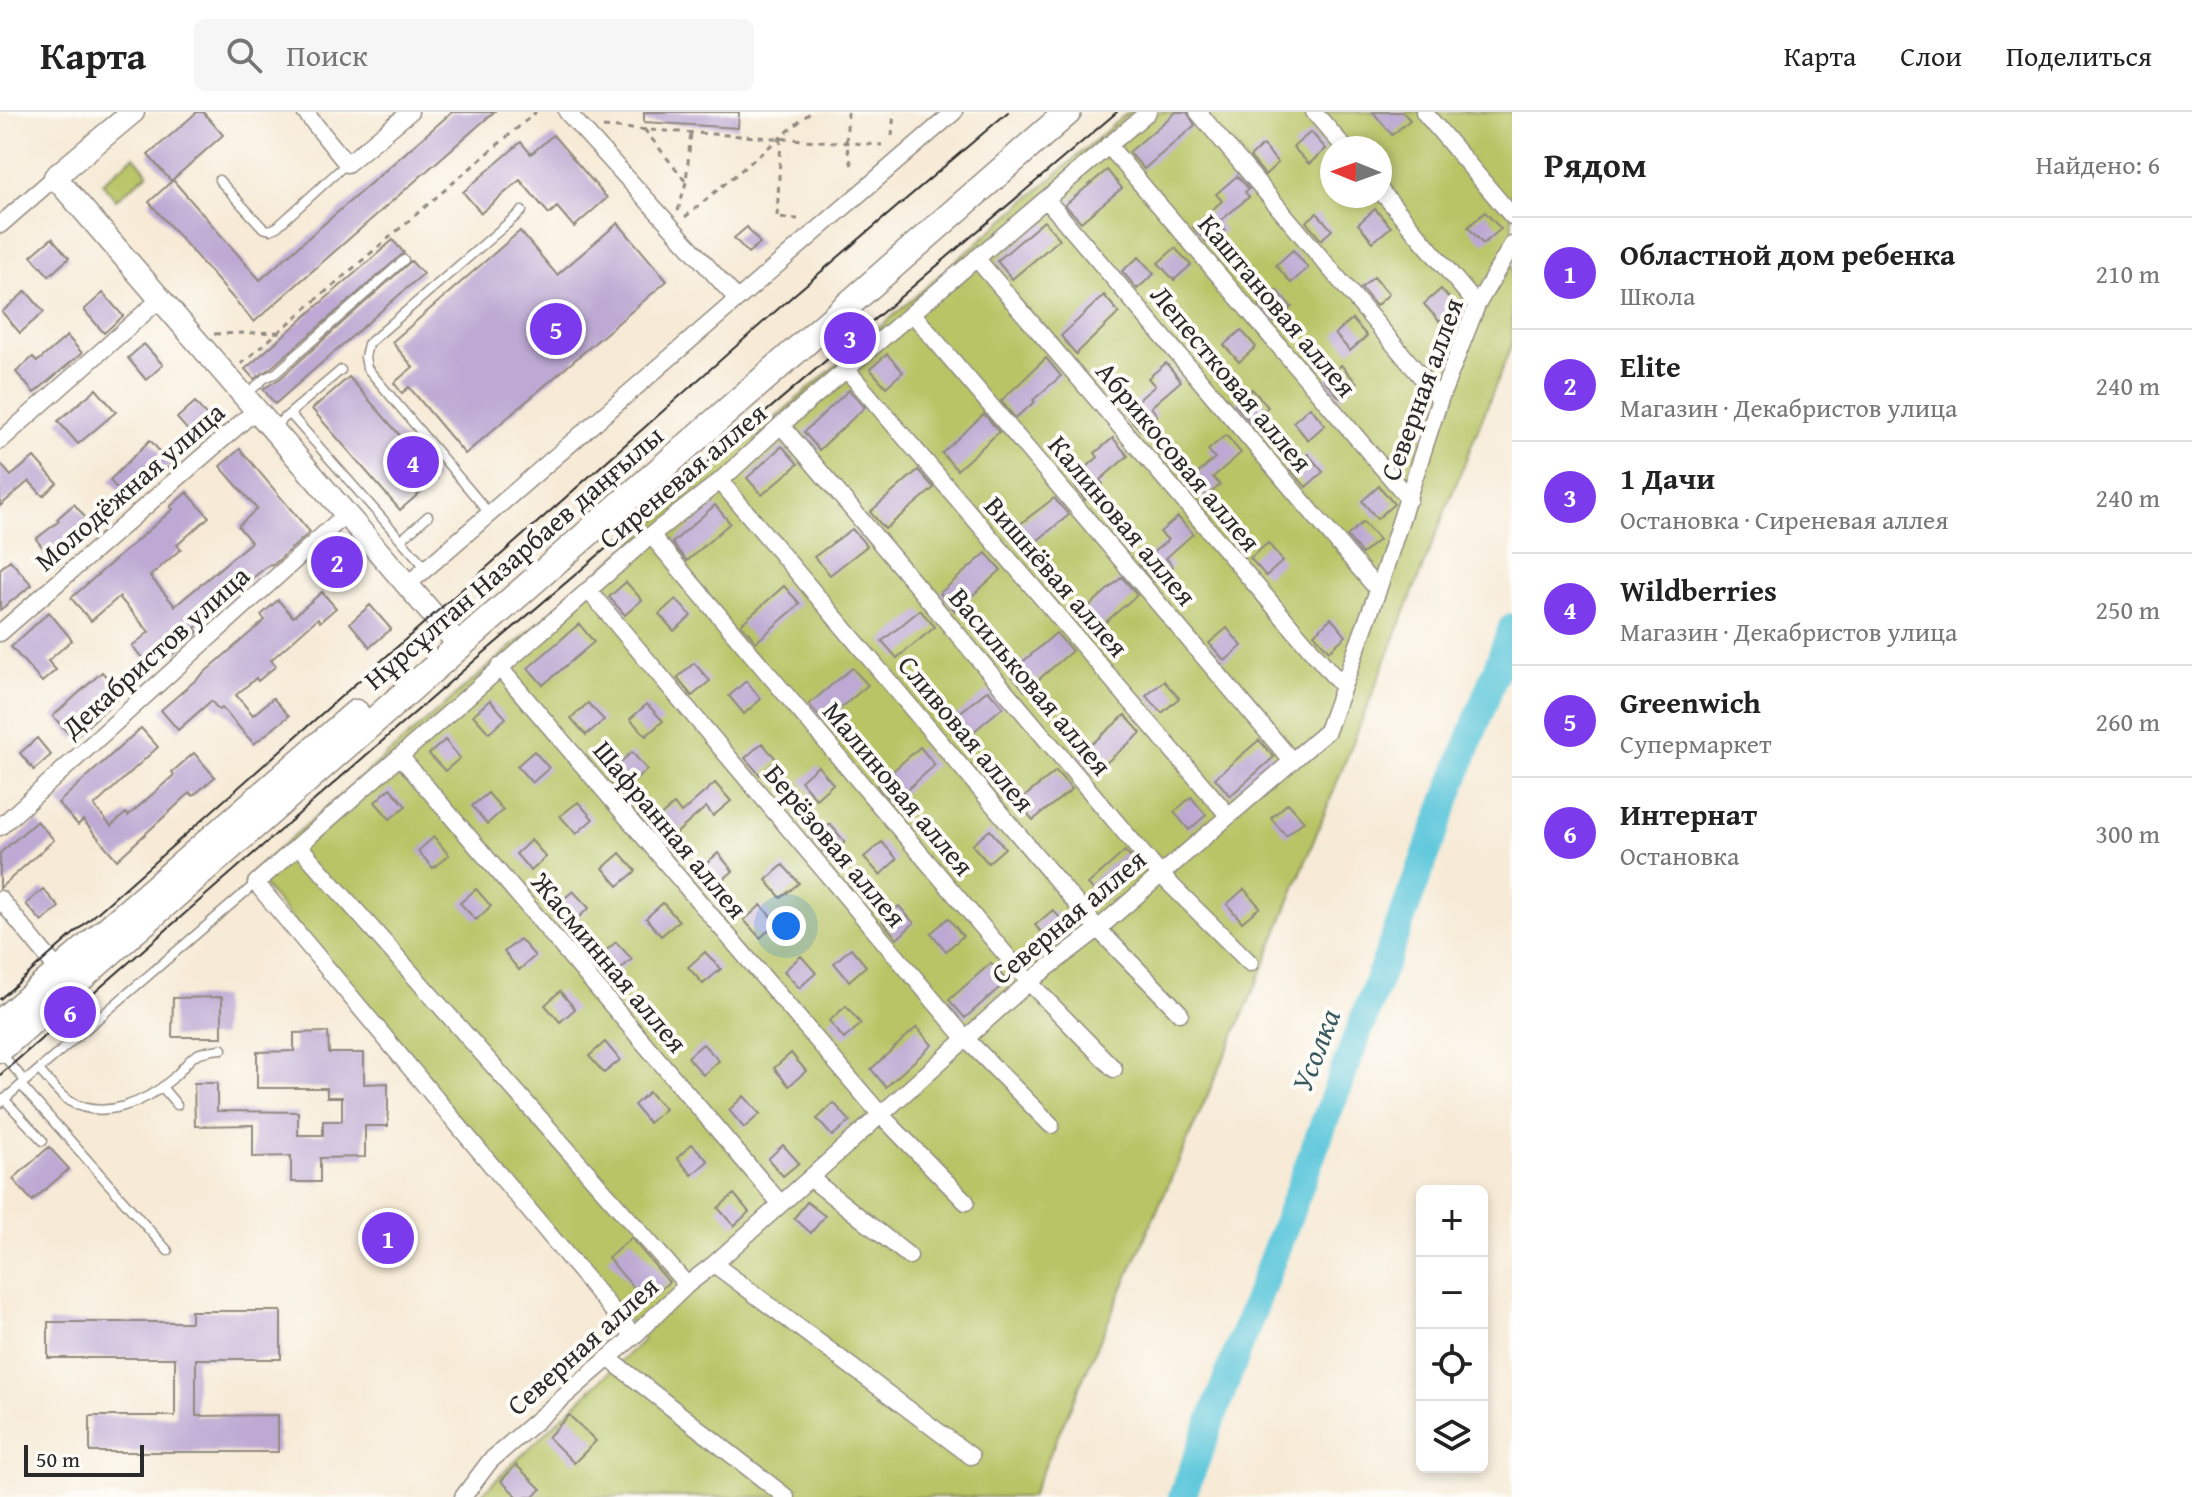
<!DOCTYPE html>
<html lang="ru">
<meta charset="utf-8">
<style>
body{margin:0;font-family:"Gentium Book Plus",serif;background:#f6f6f6;color:#222}
.controls{position:absolute;right:24px;bottom:24px;display:grid;overflow:hidden;border-radius:12px;box-shadow:0 4px 12px #0003}
.controls button{width:72px;height:72px;display:grid;place-items:center;padding:0;border:0;border-bottom:2px solid #e0e0e0;background:#fff;color:#222;font:40px sans-serif}
.compass{position:absolute;left:1320px;top:24px;width:72px;height:72px;border-radius:50%;background:#fff;box-shadow:0 4px 12px #0003;rotate:271deg}
.scale{position:absolute;left:24px;bottom:20px;width:120px;box-sizing:border-box;padding-left:8px;border:4px solid #2b2b2b;border-top:0;font-size:22px;line-height:28px;white-space:nowrap;color:#2b2b2b;-webkit-text-stroke:6px #fdfcf7;paint-order:stroke}
.you{position:absolute;left:786px;top:814px;width:28px;height:28px;margin:-20px;border:6px solid #fff;border-radius:50%;background:#1a73e8;box-shadow:0 0 0 12px #1a73e833}
.badge{display:grid;place-items:center;width:52px;height:52px;border-radius:50%;background:#7c3aed;color:#fff;font-size:26px;font-weight:700}
.pin{position:absolute;translate:-50% -50%;border:4px solid #fff;box-shadow:0 2px 8px #0006}
.list{margin:0;padding:0;list-style:none}
h2{display:flex;justify-content:space-between;align-items:center;height:104px;margin:0;padding:0 32px;font-size:34px}
h2 small{font-size:26px;font-weight:400;color:#767676}
.list li{display:grid;grid-template-columns:52px 1fr auto;gap:24px;align-items:center;box-sizing:border-box;height:112px;padding:0 32px;border-top:2px solid #e0e0e0}
.list b{display:block;font-size:30px;white-space:nowrap}
.list p{margin:0;font-size:26px;white-space:nowrap;color:#767676}
.list em{font-size:26px;font-style:normal;color:#767676}
.icon{flex:none;width:44px;height:44px;fill:none;stroke:currentColor;stroke-width:2;stroke-linecap:round;stroke-linejoin:round}
.map{position:relative;flex:none;width:1512px;height:1385px;overflow:hidden}
header{display:flex;align-items:center;gap:48px;box-sizing:border-box;height:112px;padding:0 40px;background:#fff;border-bottom:2px solid #e0e0e0}
header strong{font-size:38px}
nav{display:flex;gap:44px;margin-inline-start:auto;font-size:28px}
.search{width:560px;height:72px;background:#f6f6f6;display:flex;align-items:center;gap:20px;box-sizing:border-box;padding:0 28px;border-radius:12px;color:#767676;font-size:30px}
main{display:flex}
aside{flex:1;background:#fff}
.map>svg:first-child{display:block}
</style>
<header>
<strong>Карта</strong>
<div class="search"><svg class="icon" aria-label="search" viewBox="0 0 24 24"><circle cx="10" cy="10" r="6"/><path d="M15 15l6 6"/></svg>Поиск</div>
<nav><a>Карта</a><a>Слои</a><a>Поделиться</a></nav>
</header>
<main>
<div class="map">
<svg width="1512" height="1385" viewBox="0 0 1512 1385">
<rect width="100%" height="100%" fill="#fdfcf7"/>
<filter id="ink" filterUnits="userSpaceOnUse"><feTurbulence type="fractalNoise" baseFrequency=".0125" numOctaves="2"/><feDisplacementMap in="SourceGraphic" scale="16" xChannelSelector="R" yChannelSelector="G"/><feConvolveMatrix kernelMatrix="1 2 1 2 8 2 1 2 1" color-interpolation-filters="sRGB"/></filter>
<filter id="wash" filterUnits="userSpaceOnUse"><feTurbulence type="fractalNoise" baseFrequency=".006" numOctaves="4" result="noise"/><feDisplacementMap in="SourceGraphic" scale="32" xChannelSelector="R" yChannelSelector="G"/><feGaussianBlur stdDeviation="1.8" result="paint"/><feColorMatrix in="noise" values="0 0 0 0 0 0 0 0 0 0 0 0 0 0 0 0 0 1.4 0 .05"/><feComposite in="paint" operator="in"/></filter>
<g filter="url(#wash)">
<rect width="100%" height="100%" fill="#f7ead6"/>
<!-- green -->
<path fill="#b8c465" stroke="#727848" stroke-width="2" fill-rule="evenodd" d="M1128 0H1512V232L1256 873 1031 1385H478L644 1227 252 760ZM1332 36H1380V84H1332Z
M134 44 148 61 116 88 102 71Z"/>
<g fill="none" stroke-linecap="round" stroke-linejoin="round">
<!-- river -->
<path stroke="#5fc8db" stroke-width="28" d="M1182 1385 1512 516"/>
</g>
<g id="blocks">
<!-- building -->
<path fill="#bda9d3" d="M197 0H203L223 23 171 69 148 43Z
M452 0H494L254 210 149 90 173 68 260 168Z
M644 0H739L738 16 644 10Z
M1176 0H1187L1195 13 1144 57 1129 40Z
M1373 0H1403L1410 8 1392 23Z
M1311 20 1326 37 1309 52 1293 35Z
M553 23 607 86 574 115 557 95 549 102 520 68 481 101 463 80 521 30 531 42Z
M1263 33 1278 51 1265 63 1250 45Z
M1107 58 1122 76 1081 110 1065 93Z
M1237 64 1249 77 1245 80 1249 85 1219 110 1225 118 1208 132 1193 115 1222 89 1216 82Z
M1375 97 1391 115 1373 130 1358 112Z
M1485 100 1501 117 1483 132 1468 115Z
M1317 101 1332 118 1321 128 1306 110Z
M1044 109 1060 127 1012 167 997 149Z
M618 111 667 169 465 342 409 275 402 281 394 271 413 255 392 230 520 119 557 163Z
M747 115 760 131 748 141 734 126Z
M52 126 69 146 49 164 31 144Z
M393 128 404 141 272 255 254 267 245 257Z
M1175 136 1191 153 1174 168 1158 151Z
M1293 138 1308 156 1291 171 1276 153Z
M1139 145 1154 162 1137 177 1122 159Z
M411 149 423 162 275 292 263 277 281 266Z
M1374 165 1389 182 1376 194 1361 176Z
M1441 177 1457 195 1440 210 1424 192Z
M1276 178 1292 195 1274 210 1259 193Z
M26 179 44 200 20 221 2 200Z
M103 181 123 204 104 221 84 198Z
M1104 183 1119 201 1076 242 1061 224Z
M1352 207 1367 224 1350 239 1335 222Z
M1241 218 1256 235 1239 250 1224 233Z
M67 224 82 241 34 281 16 260 33 245 37 250Z
M144 232 163 253 146 268 128 246Z
M887 242 903 260 886 275 870 257Z
M1046 246 1061 264 1033 288 1035 290 1015 306 1001 289Z
M1166 251 1181 269 1151 295 1157 303 1140 318 1124 300 1155 274 1148 266Z
M1341 253 1357 271 1340 286 1324 268Z
M349 265 437 366 400 398 312 297Z
M96 277 116 300 78 332 58 309Z
M1252 277 1268 295 1250 310 1235 292Z
M849 278 865 295 819 338 804 320Z
M195 290 216 315 198 330 177 306Z
M1310 295 1325 313 1308 328 1293 310Z
M984 302 999 320 957 358 942 341Z
M1226 323 1241 341 1213 365 1220 373 1202 388 1187 371 1215 346 1208 338Z
M1113 326 1128 344 1100 368 1103 372 1085 388 1071 369 1098 345 1095 341Z
M150 328 171 353 126 388 110 368Z
M782 334 798 352 762 383 747 366Z
M240 337 310 420 272 454 270 452 239 477 195 516 198 520 171 544 168 541 151 556 132 534 149 520 119 485 91 509 71 486 173 397 170 395 187 380 209 405 177 433 181 437 150 464 175 494 251 430 238 414 257 397 220 354Z
M1308 342 1323 360 1306 375 1290 357Z
M34 345 57 371 43 384 29 369 0 394V351L11 364Z
M918 358 934 376 885 417 870 400Z
M1379 374 1394 392 1377 407 1362 389Z
M1054 386 1069 403 1023 440 1007 422Z
M74 392 95 417 56 453 36 427 59 409 57 407Z
M715 393 730 411 687 449 672 431Z
M1178 405 1193 422 1166 446 1173 454 1154 469 1139 452 1168 428 1160 420Z
M1363 410 1379 428 1362 442 1347 424Z
M852 417 867 434 830 463 814 445Z
M1268 431 1283 449 1266 464 1250 446Z
M341 435 354 450 334 467 321 452Z
M986 441 1001 458 955 499 940 481Z
M10 448 32 473 0 498V457Z
M1122 465 1137 483 1093 521 1078 504Z
M626 470 642 488 625 503 609 485Z
M784 474 800 492 756 530 741 512Z
M322 480 336 496 320 510 318 506 271 548 276 554 258 569 256 566 236 583 253 603 273 586 289 604 254 632 222 596 219 598 211 589 178 618 161 598 265 508 261 503 278 488 293 505Z
M676 487 691 504 674 519 659 502Z
M370 493 391 517 370 535 350 511Z
M920 498 935 515 897 546 882 529Z
M49 500 72 528 48 549 56 558 42 570 11 535Z
M1331 506 1346 524 1329 539 1314 522Z
M579 512 594 530 543 573 528 556Z
M1227 516 1242 534 1225 549 1209 531Z
M1056 521 1072 539 1025 579 1010 561Z
M694 551 710 569 692 584 677 566Z
M852 556 868 573 824 610 809 592Z
M102 560 122 583 73 627 53 604Z
M746 569 761 587 744 602 729 584Z
M1164 569 1179 586 1162 601 1146 584Z
M988 578 1003 595 967 625 952 607Z
M490 588 506 606 489 621 473 603Z
M588 591 604 608 586 623 571 606Z
M647 592 663 609 646 624 630 607Z
M1125 603 1141 621 1093 662 1078 644Z
M141 616 158 635 94 694 111 714 126 701 128 704 174 663 172 660 194 641 215 665 193 684 190 681 117 748 83 708 78 713 58 691Z
M37 626 51 643 34 658 20 641Z
M445 628 460 646 445 659 429 642Z
M1259 628 1274 645 1230 684 1215 666Z
M762 631 777 648 760 663 745 646Z
M920 635 935 653 892 691 877 673Z
M534 639 549 656 532 671 517 654Z
M632 640 647 658 630 673 615 655Z
M818 654 833 672 816 687 801 669Z
M1056 659 1072 677 1033 708 1018 690Z
M715 671 731 689 713 704 706 695 672 725 657 707 674 692 681 701Z
M390 676 406 694 390 707 375 690Z
M488 681 503 698 487 712 472 694Z
M1191 685 1206 703 1189 718 1174 700Z
M578 690 593 707 576 722 560 704Z
M1288 691 1304 709 1286 724 1271 706Z
M37 709 54 728 0 776V741Z
M830 712 845 730 828 745 813 727Z
M990 718 1005 736 988 751 972 733Z
M434 725 449 743 433 756 418 739Z
M531 728 546 745 531 759 516 742Z
M882 730 897 747 880 763 864 745Z
M1125 739 1140 757 1104 789 1088 772Z
M620 741 636 759 618 774 603 756Z
M718 741 733 759 716 774 701 756Z
M783 753 799 771 781 786 766 768Z
M43 777 59 795 42 810 26 792Z
M476 777 491 794 476 808 460 791Z
M1244 777 1260 795 1242 810 1227 792Z
M573 779 589 796 573 810 558 792Z
M663 791 679 809 661 824 646 806Z
M761 793 777 811 760 826 744 808Z
M899 794 914 811 897 827 882 809Z
M1053 798 1068 815 1051 831 1035 813Z
M948 806 963 824 946 839 931 821Z
M520 827 535 844 519 858 504 840Z
M616 830 632 847 616 861 601 843Z
M851 836 866 854 849 869 834 851Z
M705 840 721 857 703 872 688 855Z
M801 844 816 861 799 876 784 859Z
M991 851 1007 869 965 906 949 888Z
M560 879 575 897 560 910 545 893Z
M222 885V925H172L173 886Z
M846 894 861 912 844 927 829 909Z
M917 915 932 933 886 975 871 957Z
M328 920 329 941H364V972L388 971V1014H365V1045L320 1046V1070H291V1044L253 1045V1013L195 1014 194 971H217V999L298 1000V1023H323V1009H342V985H327V976H257V940L294 939V921Z
M605 930 620 948 604 961 589 944Z
M703 932 719 949 703 963 688 945Z
M791 941 806 959 789 974 774 956Z
M649 980 665 997 649 1011 634 993Z
M744 984 760 1002 744 1016 729 998Z
M834 991 850 1009 832 1024 817 1007Z
M692 1032 708 1049 692 1063 677 1046Z
M783 1033 799 1051 783 1064 768 1047Z
M49 1035 69 1057 32 1089 13 1067Z
M734 1082 749 1100 734 1114 718 1096Z
M807 1090 825 1104 811 1121 794 1106Z
M631 1126 669 1170 646 1190 608 1146Z
M191 1199H281V1247H196V1304L278 1303V1340H90V1304H175V1246H48V1210H191Z
M569 1303 596 1329 574 1351 548 1325Z
M516 1353 541 1377 533 1385H518L501 1369Z"/>
</g>
</g>
<g filter="url(#ink)">
<use href="#blocks" fill-opacity="0" stroke="#918a80" stroke-width="2"/>
<g fill="none" stroke-linecap="round" stroke-linejoin="round">
<!-- lane casing -->
<g stroke="#918a80" stroke-width="11">
<path id="lane" d="M219 68 263 116 270 118 277 115 346 52
M247 282 265 266 276 261 404 148
M290 302 426 456
M275 314 341 258
M489 401 367 256 365 245 368 232 522 99
M401 428 428 404
M1 941 25 969
M39 958C48 968 58 982 69 989 102 1009 145 991 172 967 194 947 187 940 222 937
M21 973 168 1139
M162 975 177 993
M4 987 43 1029
M0 991 256 771"/>
</g>
<!-- street casing -->
<g stroke="#918a80" stroke-width="19">
<path id="street" d="M305 0 347 52 410 0
M567 0 736 186
M1198 0 1440 287
M1314 0 1345 36
M1424 0 1512 104
M1108 33 1409 387
M1380 78 1477 193
M1046 87 1378 478
M0 113 55 65
M976 146 1343 575
M913 202 1292 649
M847 258 1228 703
M781 313 1159 761 1250 851
M0 329 160 187
M720 369 1098 817 1180 901
M651 423 1029 870 1114 957
M407 473 954 0
M588 478 966 927 1051 1013
M0 521 256 298
M499 555 880 1002 966 1090
M400 644 780 1091
M0 715 346 402
M299 734 687 1173
M0 787 59 859
M810 1066 909 1144
M714 1152 971 1344
M634 1224 256 771 651 423 720 369 781 313 1148 0
M608 1246 786 1385
M463 1385 490 1349 634 1224 687 1173 714 1152 1029 870 1098 817 1327 619 1378 478 1440 287 1477 193 1512 133"/>
</g>
<!-- secondary casing -->
<g stroke="#918a80" stroke-width="25">
<path id="secondary" d="M133 0 55 65 460 534"/>
</g>
<!-- primary casing -->
<g stroke="#918a80" stroke-width="29">
<path id="primary" d="M0 911 356 601
M0 937 1068 0"/>
</g>
<!-- path -->
<path stroke="#918a80" stroke-width="3" stroke-dasharray="6 6" stroke-linecap="butt" d="M848 0 846 31 853 58
M603 15 882 33
M644 17 686 70
M892 24 894 0
M781 26 777 106 798 107
M678 99 686 70 691 20
M685 105 811 0
M214 222 278 220
M241 252 536 0"/>
<!-- lane -->
<use href="#lane" stroke="#fff" stroke-width="8"/>
<!-- street -->
<use href="#street" stroke="#fff" stroke-width="16"/>
<!-- secondary -->
<use href="#secondary" stroke="#fff" stroke-width="22"/>
<!-- primary -->
<use href="#primary" stroke="#fff" stroke-width="26"/>
<!-- tram -->
<path stroke="#2b2b2b" stroke-width="2" d="M0 887 795 182 1008 0
M0 963 459 562 1117 0"/>
</g>
</g>
<g text-anchor="middle" dominant-baseline="central" stroke-width="8" stroke-linejoin="round" paint-order="stroke">
<!-- street labels -->
<g font-size="28" fill="#2b2b2b" stroke="#fdfcf7">
<text transform="translate(1278 193) rotate(50)">Каштановая аллея</text>
<text transform="translate(1232 266) rotate(50)">Лепестковая аллея</text>
<text transform="translate(1421 277) rotate(-70)">Северная аллея</text>
<text transform="translate(1179 344) rotate(50)">Абрикосовая аллея</text>
<text transform="translate(682 363) rotate(-40)">Сиреневая аллея</text>
<text transform="translate(129 374) rotate(-41)">Молодёжная улица</text>
<text transform="translate(1123 408) rotate(50)">Калиновая аллея</text>
<text transform="translate(513 445) rotate(-41)">Нұрсұлтан Назарбаев даңғылы</text>
<text transform="translate(1057 464) rotate(49)">Вишнёвая аллея</text>
<text transform="translate(155 539) rotate(-42)">Декабристов улица</text>
<text transform="translate(1031 569) rotate(50)">Васильковая аллея</text>
<text transform="translate(967 621) rotate(50)">Сливовая аллея</text>
<text transform="translate(899 676) rotate(50)">Малиновая аллея</text>
<text transform="translate(671 717) rotate(50)">Шафранная аллея</text>
<text transform="translate(836 733) rotate(50)">Берёзовая аллея</text>
<text transform="translate(1068 804) rotate(-40)">Северная аллея</text>
<text transform="translate(610 850) rotate(50)">Жасминная аллея</text>
<text transform="translate(582 1233) rotate(-42)">Северная аллея</text>
</g>
<!-- water labels -->
<g font-size="30" font-style="italic" fill="#3b5a60" stroke="#fdfcf7">
<text transform="translate(1315 938) rotate(-69)">Усолка</text>
</g>
</g>
</svg>
<div class="controls">
<button>+</button>
<button>−</button>
<button><svg class="icon" aria-label="locate" viewBox="0 0 24 24"><circle cx="12" cy="12" r="6"/><path d="M12 2v4M12 18v4M2 12h4M18 12h4"/></svg></button>
<button><svg class="icon" aria-label="layers" viewBox="0 0 24 24"><path d="M12 4l9 5-9 5-9-5zM3 14l9 5 9-5"/></svg></button>
</div>
<svg class="compass" viewBox="-18 -18 36 36"><path d="M0-13l5 13h-10z" fill="#e53935"/><path d="M0 13l5-13h-10z" fill="#767676"/></svg>
<div class="scale">50 m</div>
<div class="you"></div>
<div class="pin badge" style="left:388px;top:1126px">1</div>
<div class="pin badge" style="left:337px;top:450px">2</div>
<div class="pin badge" style="left:850px;top:226px">3</div>
<div class="pin badge" style="left:413px;top:350px">4</div>
<div class="pin badge" style="left:556px;top:217px">5</div>
<div class="pin badge" style="left:70px;top:900px">6</div>
</div>
<aside>
<h2>Рядом<small>Найдено: 6</small></h2>
<ul class="list">
<li><span class="badge">1</span><div><b>Областной дом ребенка</b><p>Школа</p></div><em>210 m</em></li>
<li><span class="badge">2</span><div><b>Elite</b><p>Магазин · Декабристов улица</p></div><em>240 m</em></li>
<li><span class="badge">3</span><div><b>1 Дачи</b><p>Остановка · Сиреневая аллея</p></div><em>240 m</em></li>
<li><span class="badge">4</span><div><b>Wildberries</b><p>Магазин · Декабристов улица</p></div><em>250 m</em></li>
<li><span class="badge">5</span><div><b>Greenwich</b><p>Супермаркет</p></div><em>260 m</em></li>
<li><span class="badge">6</span><div><b>Интернат</b><p>Остановка</p></div><em>300 m</em></li>
</ul>
</aside>
</main>
